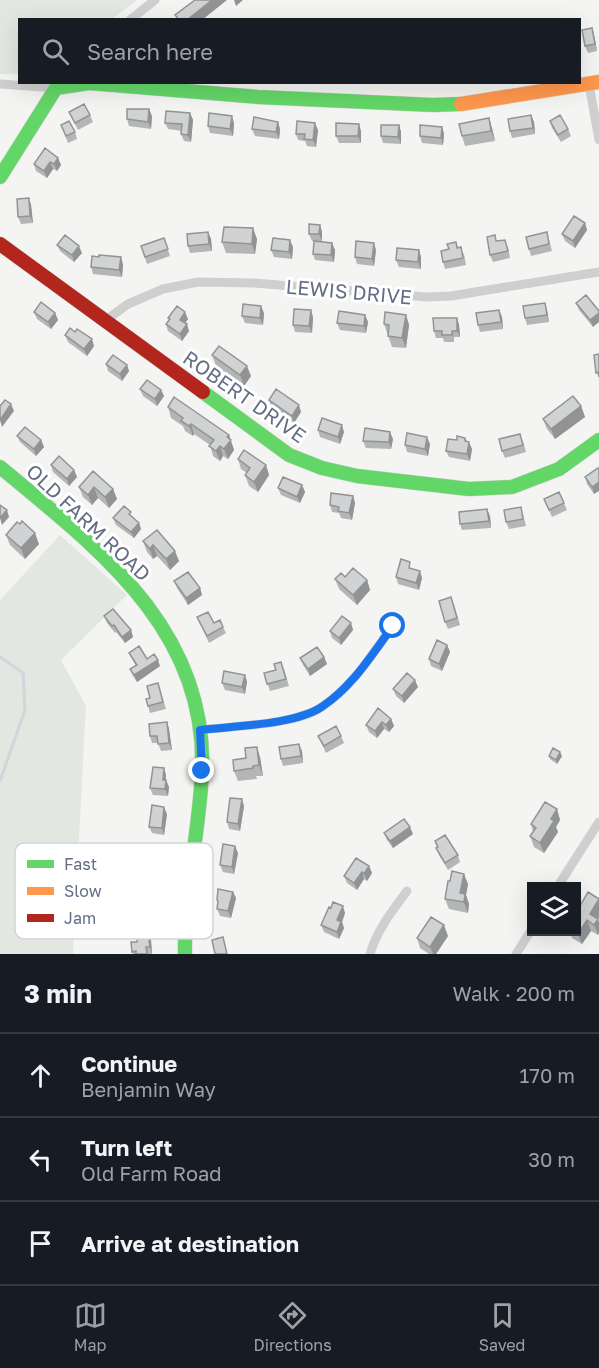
<!DOCTYPE html>
<meta charset="utf-8">
<style>
body{margin:0;font-family:"Golos Text",sans-serif;background:#242831;color:#f1f3f6}
.controls{position:absolute;right:18px;bottom:18px;display:grid;overflow:hidden;border-radius:0px;box-shadow:0 6px 24px #0002}
.controls button{width:54px;height:54px;display:grid;place-items:center;padding:0;border:0;border-bottom:2px solid #363941;background:#171b24;color:#f1f3f6;font:30px sans-serif}
.stop{position:absolute;width:18px;height:18px;margin:-14px;border:4px solid #1a73e8;border-radius:50%;background:#fff}
.stop.end{background:#1a73e8;border-color:#fff;box-shadow:0 2px 6px #0008}
.list{margin:0;padding:0;list-style:none}
h2{display:flex;justify-content:space-between;align-items:center;height:78px;margin:0;padding:0 24px;font-size:26px}
h2 small{font-size:20px;font-weight:400;color:#9ea1a6}
.list li{display:grid;grid-template-columns:39px 1fr auto;gap:18px;align-items:center;box-sizing:border-box;height:84px;padding:0 24px;border-top:2px solid #363941}
.list b{display:block;font-size:22px;white-space:nowrap}
.list p{margin:0;font-size:20px;white-space:nowrap;color:#9ea1a6}
.list em{font-size:20px;font-style:normal;color:#9ea1a6}
.icon{flex:none;width:33px;height:33px;fill:none;stroke:currentColor;stroke-width:2;stroke-linecap:round;stroke-linejoin:round}
.map{position:relative;flex:none;width:599px;height:954px;overflow:hidden}
.search{position:absolute;background:#171b24;box-shadow:0 6px 24px #0002;left:18px;right:18px;top:18px;height:66px;display:flex;align-items:center;gap:15px;box-sizing:border-box;padding:0 21px;border-radius:0px;color:#9ea1a6;font-size:22px}
.sheet{height:330px;background:#171b24}
nav{display:flex;justify-content:space-around;align-items:center;box-sizing:border-box;height:84px;border-top:2px solid #363941;background:#171b24;font-size:16px;color:#9ea1a6}
nav a{display:grid;justify-items:center;gap:3px}
nav .on{color:#969dab}
.map>svg:first-child{display:block}
</style>
<div class="map">
<svg width="599" height="954" viewBox="0 0 599 954">
<rect width="100%" height="100%" fill="#f4f5f3"/>
<!-- green -->
<path fill="#e2e8e1" d="M0 0H137L112 19 20 20 19 74H0Z
M60 535 127 595 61 660 86 706 73 954H0V600Z"/>
<g fill="none" stroke-linecap="round" stroke-linejoin="round">
<!-- stream -->
<path stroke="#d0d6da" stroke-width="3" d="M0 657 23 673 25 710 0 781"/>
<!-- fast casing -->
<g stroke="#d1d2d3" stroke-width="15">
<path id="fast" d="M0 177 56 88 89 83 258 97 433 105 461 104
M203 392 289 455 322 468 357 476 469 489 512 487 559 469 599 440
M0 467C99 549 208 630 202 773 199 834 184 893 185 954"/>
</g>
<!-- slow casing -->
<g stroke="#d1d2d3" stroke-width="15">
<path id="slow" d="M461 104 599 82"/>
</g>
<!-- jam casing -->
<g stroke="#d1d2d3" stroke-width="15">
<path id="jam" d="M0 244 203 392"/>
</g>
<!-- street -->
<path stroke="#cfcfd0" stroke-width="9" d="M130 20 155 0
M0 84 56 88 59 85
M589 84 599 140
M106 320 128 304 163 289 198 282 253 283 427 297 451 296 599 272
M200 730C233 726 297 725 323 706 353 686 372 654 393 626
M558 886 599 822
M370 954C377 930 392 911 407 891
M516 954 532 929"/>
<!-- fast -->
<use href="#fast" stroke="#63d668" stroke-width="14"/>
<!-- slow -->
<use href="#slow" stroke="#ff974d" stroke-width="14"/>
<!-- jam -->
<use href="#jam" stroke="#b3261e" stroke-width="14"/>
</g>
<!-- wall -->
<path fill="#b4b5b5" d="M594 35 597 51 588 53 585 46Z
M69 112 90 115 93 122 78 130Z
M190 113 193 120 191 142 184 141 181 134 182 131 168 129 165 123Z
M531 115 534 122 535 134 512 138 510 131Z
M152 116 151 129 129 126 127 119Z
M489 118 492 128 495 141 465 146 462 136Z
M550 121 568 129 571 136 561 142 552 128Z
M278 122 280 129 279 139 255 136 252 129Z
M234 123 233 136 210 133 208 126Z
M61 125 75 132 77 139 68 143Z
M399 125 401 132V144L383 143 381 136Z
M442 127 444 134 443 145 422 143 420 136Z
M318 130 316 147 307 146 305 141 298 140 296 134Z
M361 131V143H339L336 136Z
M58 158 61 165 57 171 53 169 47 178 36 171 34 164Z
M29 198 31 205 33 223 21 224 18 217Z
M585 223 587 230 575 248 565 241 562 234Z
M320 225 322 232V241H312L309 234Z
M208 232 211 239 212 251 190 253 188 246Z
M547 232 552 251 531 256 529 249Z
M164 238 170 256 147 264 141 246Z
M257 239 255 254 226 253 222 242Z
M497 241 508 247 510 258 493 262 490 255Z
M456 242 458 247 464 254 466 265 445 269 443 262 449 249Z
M332 243 335 250 334 262 315 260 313 254Z
M57 245 82 253 74 262 60 251Z
M293 247 292 259 274 257 271 250Z
M376 250 374 266 357 264 355 257Z
M419 250 421 257V269L399 267 396 260Z
M123 264 122 277 93 274 91 267Z
M586 295 593 327 579 310 576 303Z
M499 310 502 317 503 329 480 332 478 325Z
M547 310 549 322 527 325 525 318Z
M34 312 55 313 58 320 51 329 37 319Z
M264 313 263 325 245 323 242 316Z
M365 315 368 322 366 333 340 330 337 323Z
M406 315 409 325 406 348 392 347 384 324Z
M313 317 312 333 295 332 293 325Z
M168 318 188 319 185 323 189 331 182 341 168 331 166 324 169 320Z
M457 318 459 325 460 337H454V342H444L443 338H436L434 331Z
M65 335 94 346 87 356 68 342Z
M212 355 251 376 244 386 216 366Z
M106 364 127 365 129 371 122 381 108 371Z
M140 389 161 390 164 396 157 406 143 396Z
M269 400 301 412 294 423 271 406Z
M581 406 585 417 555 439 547 429 543 419Z
M168 407 229 435 234 450 228 459 223 456 220 461 213 456 210 445 194 434 193 436 185 431 183 426 171 418Z
M318 430 344 432 340 444 320 437Z
M17 436 41 440 44 447 36 456 20 442Z
M465 438 472 449 470 461 449 457 446 451 457 440Z
M393 439 391 449 366 448 363 441Z
M523 441 526 452 505 458 502 451Z
M430 444 428 456 407 452 405 445Z
M238 459 266 465 269 475 258 492 249 486 245 475 247 473 241 469Z
M51 465 74 470 77 477 69 486 53 472Z
M598 468 594 494 587 484 585 477Z
M302 485 305 492 300 503 281 495 278 488Z
M79 487 113 489 117 499 109 508 98 498 92 505 83 497Z
M353 496 355 503 352 520 341 518 339 513 332 512 330 505Z
M544 499 564 503 567 510 552 517Z
M523 514 526 526 509 529 506 522Z
M490 516 491 528 462 530 460 524Z
M113 518H133L139 523 141 529 134 538 116 525Z
M20 524 39 544 25 559 10 545 6 535Z
M157 530 179 561 170 570 157 556 153 559 147 552 143 541Z
M413 569 422 578 419 590 398 584 396 577Z
M345 577 367 580 370 590 357 605 339 589 335 579Z
M174 581 200 588 202 595 188 605 177 588Z
M454 604 460 625 448 629 445 622Z
M104 616 131 630 133 637 125 643 116 632 115 633 107 623Z
M197 617 223 627 226 633 209 643Z
M351 623 353 630 341 645 332 638 330 631Z
M447 645 450 652 442 671 431 666 429 659Z
M129 653 147 659 160 666 137 682 133 676 130 669 136 666 132 659Z
M324 657 327 664 310 676 303 665 300 658Z
M284 669 289 686 270 691 264 673Z
M245 675 247 682 245 694 225 690 222 683Z
M158 683 166 709 150 713 146 699 150 698Z
M418 687 404 703 396 696 393 689Z
M391 719 394 726 389 732 384 729 377 738 369 732 366 725Z
M167 722 169 729 172 750 161 751 158 743H152L150 736Z
M318 736H341L344 743 326 753Z
M302 751 303 763 283 766 281 759Z
M549 756H562L557 764 550 759Z
M260 757 263 776H256L257 779 238 781 234 771Z
M164 768 166 775V780L169 787 168 796 153 795 150 788Z
M244 806 240 831 229 829 227 822Z
M557 809 560 820 556 827 558 832 544 853 534 847 530 836 533 832 531 824Z
M167 814 164 835 152 833 149 827Z
M384 833 413 834 393 848 387 840Z
M435 841 458 855 460 862 448 870 439 855Z
M159 848 162 855 159 877 146 875 144 868Z
M238 853 234 874 223 872 220 865Z
M369 866 372 873 367 881 364 879 357 890 347 883 344 876Z
M468 884 466 895 469 904 468 913 449 909 445 899Z
M233 892 236 898 231 918 220 916 217 909 218 904 217 900Z
M153 893 156 900 154 921 141 920 139 913Z
M345 913 342 922 344 928 339 939 324 932 321 925Z
M576 913 598 919V935L591 931 582 944 572 938 570 932H576Z
M148 933 151 940 152 954H133L132 952 137 942Z
M448 936 436 954H429L420 948 417 938Z"/>
<!-- shaded-wall -->
<path fill="#929394" d="M212 0H227L202 20H187Z
M234 0H243L236 6Z
M592 28 594 35 597 51 595 44Z
M149 109 152 116 151 129 148 122Z
M190 113 193 120 191 142 188 135Z
M531 115 534 122 535 134 533 128Z
M232 116 234 123 233 136 230 129Z
M489 118 492 128 495 141 491 131Z
M278 122 280 129 279 139 276 132Z
M315 123 318 130 316 147 313 140Z
M359 124 361 131V143L358 136Z
M399 125 401 132V144L398 137Z
M442 127 444 134 443 145 441 138Z
M58 158 61 165 57 171 54 164Z
M50 162 53 169 47 178 44 171Z
M29 198 31 205 33 223 30 216Z
M585 223 587 230 575 248 573 241Z
M320 225 322 232V241L319 234Z
M253 228 257 239 255 254 252 244Z
M208 232 211 239 212 251 209 244Z
M290 240 293 247 292 259 289 252Z
M332 243 335 250 334 262 331 255Z
M374 243 376 250 374 266 372 259Z
M79 246 82 253 74 262 72 255Z
M419 250 421 257V269L418 262Z
M121 257 123 264 122 277 119 270Z
M545 303 547 310 549 322 547 315Z
M261 306 264 313 263 325 260 318Z
M311 310 313 317 312 333 309 326Z
M499 310 502 317 503 329 501 322Z
M185 312 188 319 183 326 180 320Z
M55 313 58 320 51 329 48 322Z
M599 313V322L593 327 590 320Z
M365 315 368 322 366 333 364 326Z
M406 315 409 325 406 348 402 338Z
M457 318 459 325 460 337 457 331Z
M187 324 189 331 182 341 180 334Z
M92 339 94 346 87 356 84 349Z
M127 365 129 371 122 381 120 374Z
M247 366 251 376 244 386 240 375Z
M161 390 164 396 157 406 155 399Z
M11 404 14 411 2 427 0 420Z
M299 405 301 412 294 423 292 416Z
M581 406 585 417 555 439 551 429Z
M191 424 194 434 193 436 189 426Z
M342 425 344 432 340 444 338 437Z
M390 432 393 439 391 449 389 442Z
M229 435 234 450 228 459 224 449 227 437Z
M427 437 430 444 428 456 425 449Z
M41 440 44 447 36 456 34 449Z
M469 442 472 449 470 461 467 454Z
M220 446 223 456 220 461 216 451Z
M266 465 269 475 258 492 254 482Z
M74 470 77 477 69 486 67 479Z
M599 482V491L594 494 592 487Z
M302 485 305 492 300 503 297 497Z
M94 487 98 498 92 505 88 495Z
M113 489 117 499 109 508 105 497Z
M353 496 355 503 352 520 349 513Z
M487 509 490 516 491 528 489 521Z
M7 510 9 517 2 525 0 518Z
M139 523 141 529 134 538 131 532Z
M35 533 39 544 25 559 21 548Z
M153 545 157 556 153 559 150 549Z
M175 551 179 561 170 570 166 559Z
M420 571 422 578 419 590 416 583Z
M367 580 370 590 357 605 353 595Z
M200 588 202 595 188 605 186 598Z
M351 623 353 630 341 645 339 638Z
M131 630 133 637 125 643 122 637Z
M447 645 450 652 442 671 439 664Z
M324 657 327 664 310 676 308 669Z
M158 660 160 666 137 682 134 675Z
M245 675 247 682 245 694 242 687Z
M415 680 418 687 404 703 402 696Z
M391 719 394 726 389 732 386 725Z
M167 722 169 729 172 750 169 743Z
M382 722 384 729 377 738 375 731Z
M299 744 302 751 303 763 301 756Z
M257 747 260 757 263 776 259 765Z
M560 752 562 756 557 764 556 760Z
M164 768 166 775 165 787 163 780Z
M166 780 169 787 168 796 165 789Z
M242 799 244 806 240 831 238 824Z
M164 807 167 814 164 835 162 828Z
M557 809 560 820 556 827 558 832 544 853 540 843 551 819Z
M410 827 413 834 393 848 390 841Z
M235 846 238 853 234 874 232 867Z
M159 848 162 855 159 877 156 870Z
M369 866 372 873 367 881 364 874Z
M362 872 364 879 357 890 354 883Z
M464 874 468 884 466 895 469 904 468 913 460 893Z
M233 892 236 898 231 918 228 911Z
M153 893 156 900 154 921 151 914Z
M599 900V917L598 919 599 922V933L598 935 590 914Z
M343 906 345 913 342 922 344 928 339 939 337 932V920Z
M587 920 591 931 582 944 578 934Z
M444 925 448 936 436 954H433L430 947Z
M148 933 151 940 152 954 150 947Z"/>
<!-- building -->
<path fill="#d1d2d3" stroke="#929394" stroke-width="1.5" d="M195 0H212L187 20H179L175 15Z
M592 28 595 44 585 46 582 30Z
M84 104 90 115 75 123 69 112Z
M127 109H149L148 122 127 119Z
M166 111 190 113 188 135 181 134 182 124 165 123Z
M209 113 232 116 230 129 208 126Z
M531 115 533 128 510 131 508 119Z
M560 115 568 129 558 135 550 121Z
M254 117 278 122 276 132 252 129Z
M489 118 491 131 462 136 459 124Z
M69 121 75 132 66 136 61 125Z
M297 121 315 123 313 140 304 139 305 134H296Z
M336 123 359 124 358 136H336Z
M381 125H399L398 137 381 136Z
M420 125 442 127 441 138 420 136Z
M45 148 58 158 54 164 50 162 44 171 34 164Z
M29 198 30 216 18 217 17 199Z
M574 216 585 223 573 241 562 234Z
M309 224 320 225 319 234H309Z
M224 227 253 228 252 244 222 242Z
M208 232 209 244 188 246 187 234Z
M547 232 549 244 529 249 526 237Z
M65 235 79 246 72 255 57 245Z
M495 235 496 241 505 240 508 251 490 255 487 237Z
M164 238 168 249 145 257 141 246Z
M273 238 290 240 289 252 271 250Z
M314 241 332 243 331 255 313 254Z
M356 241 374 243 372 259 355 257Z
M456 242 457 248 461 247 463 258 443 262 441 251 449 249 447 244Z
M397 248 419 250 418 262 396 260Z
M99 255 121 257 119 270 91 267 92 256 99 257Z
M586 295 599 311V313L590 320 576 303Z
M41 302 55 313 48 322 34 312Z
M545 303 547 315 525 318 523 306Z
M243 304 261 306 260 318 242 316Z
M177 306 185 312 180 320 187 324 180 334 166 324 170 319 168 318Z
M294 309 311 310 309 326 293 325Z
M499 310 501 322 478 325 476 313Z
M339 311 365 315 364 326 337 323Z
M385 312 406 315 402 338 388 336 389 325 384 324Z
M433 318H457V331H452V335H442V331H434Z
M70 328 75 332 77 329 92 339 84 349 65 335Z
M219 346 247 366 240 375 212 355Z
M599 354V377L598 372 596 373 594 355Z
M113 355 127 365 120 374 106 364Z
M147 380 161 390 155 399 140 389Z
M276 389 299 405 292 416 269 400Z
M573 396 581 406 551 429 543 419Z
M174 397 229 435 227 437 231 440 224 449 220 446 216 451 209 446 214 440 191 424 189 426 181 421 183 418 168 407Z
M5 400 11 404 0 420V406Z
M322 418 342 425 338 437 318 430Z
M25 427 41 440 34 449 17 436Z
M365 428 390 432 389 442 363 441Z
M407 433 427 437 425 449 405 445Z
M520 434 523 445 502 451 499 439Z
M457 436 465 438V441L469 442 467 454 446 451 448 439 457 440Z
M244 450 266 465 254 482 245 475 250 468 238 459Z
M59 456 74 470 67 479 51 465Z
M598 468 599 469V482L592 487 585 477Z
M93 471 113 489 105 497 94 487 88 495 79 487Z
M283 477 302 485 297 497 278 488Z
M559 492 564 503 549 510 544 499Z
M331 493 353 496 349 513 338 511 339 507 330 505Z
M0 505 7 510 0 518Z
M124 506 131 512 129 514 139 523 131 532 113 518Z
M521 507 523 519 506 522 504 510Z
M487 509 489 521 460 524 459 512Z
M22 521 35 533 21 548 6 535 17 522 20 524Z
M157 530 175 551 166 559 153 545 150 549 143 541Z
M401 559 410 562 409 568 420 571 416 583 396 577Z
M353 568 367 580 353 595 335 579 341 573 345 577Z
M188 572 200 588 186 598 174 581Z
M451 597 457 618 445 622 439 601Z
M113 609 131 630 122 637 114 625 112 626 104 616Z
M208 612 214 623 220 620 223 627 207 636 197 617Z
M342 616 351 623 339 638 330 631Z
M437 640 447 645 439 664 429 659Z
M139 646 147 659 154 654 158 660 134 675 130 669 137 665 129 653Z
M317 647 324 657 308 669 300 658Z
M281 662 286 679 267 684 264 673 276 670 274 664Z
M224 671 245 675 242 687 222 683Z
M407 673 415 680 402 696 393 689Z
M158 683 163 702 148 706 146 699 150 698 147 686Z
M378 708 391 719 386 725 382 722 375 731 366 725Z
M167 722 169 743 158 744 157 736H150L149 724Z
M336 726 341 736 324 746 318 736Z
M299 744 301 756 281 759 279 747Z
M257 747 259 765 253 766V768L234 771 233 760 246 758 245 748Z
M553 748 560 752 556 760 549 756Z
M153 767 164 768 163 780H166L165 789 150 788Z
M230 798 242 799 238 824 227 822Z
M545 802 557 809 551 819 554 821 540 843 530 836 536 828 531 824Z
M152 805 164 807 162 828 149 827Z
M404 819 410 827 390 841 384 833Z
M445 835 458 855 445 863 436 848 438 847 435 841Z
M223 844 235 846 232 867 220 865Z
M356 858 369 866 364 874 362 872 354 883 344 876Z
M452 871 464 874 460 893 465 894 464 902 445 899 448 881H450Z
M218 889 233 892 228 911 217 909 218 901 217 900Z
M588 892 599 899 590 914 598 919 594 925 587 920 578 934 574 932H576V913Z
M333 902 343 906 337 920 341 922 337 932 321 925 329 907 331 908Z
M431 917 444 925 430 947 417 938Z
M148 933 150 947H146L147 954H136V951L132 952 131 942H137V934Z
M223 937 227 954H215L212 940Z"/>
<g fill="none" stroke-linecap="round" stroke-linejoin="round">
<!-- route -->
<path stroke="#1a73e8" stroke-width="8" d="M202 771 200 730C233 726 297 725 323 706 353 686 372 654 393 626"/>
</g>
<g text-anchor="middle" dominant-baseline="central" stroke-width="6" stroke-linejoin="round" paint-order="stroke">
<!-- street labels -->
<g font-size="20" fill="#646d84" stroke="#fff">
<text transform="translate(349 291) rotate(5)">LEWIS DRIVE</text>
<text transform="translate(245 396) rotate(35)">ROBERT DRIVE</text>
<text transform="translate(89 522) rotate(43)">OLD FARM ROAD</text>
</g>
</g>
<!-- legend -->
<rect x="15" y="843" width="198" height="96" rx="9" fill="#fff" stroke="#d0d3da" stroke-width="1.5"/>
<rect x="27" y="860" width="27" height="8" fill="#63d668"/>
<rect x="27" y="887" width="27" height="8" fill="#ff974d"/>
<rect x="27" y="914" width="27" height="8" fill="#b3261e"/>
<g font-size="16" fill="#646d84">
<text x="64" y="870">Fast</text>
<text x="64" y="897">Slow</text>
<text x="64" y="924">Jam</text>
</g>
</svg>
<div class="controls">
<button><svg class="icon" aria-label="layers" viewBox="0 0 24 24"><path d="M12 4l9 5-9 5-9-5zM3 14l9 5 9-5"/></svg></button>
</div>
<div class="stop" style="left:393px;top:626px"></div>
<div class="stop end" style="left:202px;top:771px"></div>
<div class="search"><svg class="icon" aria-label="search" viewBox="0 0 24 24"><circle cx="10" cy="10" r="6"/><path d="M15 15l6 6"/></svg>Search here</div>
</div>
<section class="sheet">
<h2>3 min<small>Walk · 200 m</small></h2>
<ul class="list">
<li><svg class="icon" aria-label="ahead" viewBox="0 0 24 24"><path d="M12 20V5M6 11l6-6 6 6"/></svg><div><b>Continue</b><p>Benjamin Way</p></div><em>170 m</em></li>
<li><svg class="icon" aria-label="left" viewBox="0 0 24 24"><path d="M17 20v-9H6M10 6l-5 5 5 5"/></svg><div><b>Turn left</b><p>Old Farm Road</p></div><em>30 m</em></li>
<li><svg class="icon" aria-label="arrive" viewBox="0 0 24 24"><path d="M6 21V4h12l-3 4 3 4H6"/></svg><div><b>Arrive at destination</b></div></li>
</ul>
</section>
<nav>
<a class="on"><svg class="icon" aria-label="map" viewBox="0 0 24 24"><path d="M3 6l6-2 6 2 6-2v14l-6 2-6-2-6 2zM9 4v14M15 6v14"/></svg>Map</a>
<a><svg class="icon" aria-label="directions" viewBox="0 0 24 24"><path d="M12 3l9 9-9 9-9-9zM9 14v-3h6M13 9l2 2-2 2"/></svg>Directions</a>
<a><svg class="icon" aria-label="saved" viewBox="0 0 24 24"><path d="M7 4h10v16l-5-4-5 4z"/></svg>Saved</a>
</nav>
